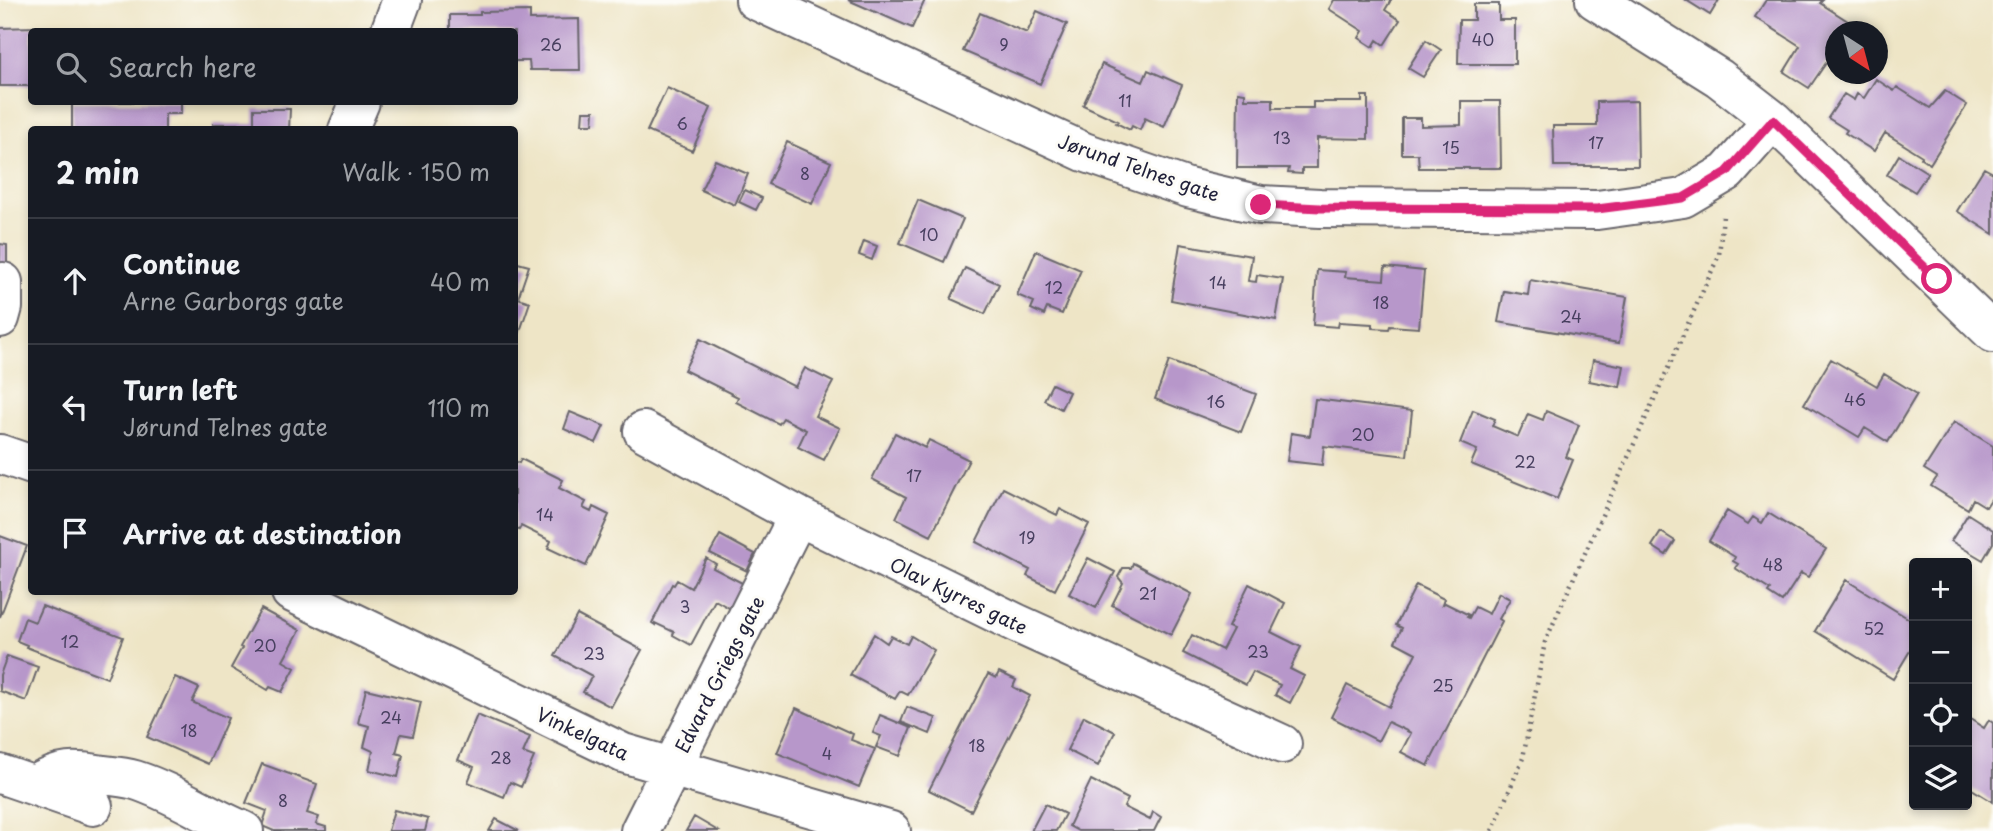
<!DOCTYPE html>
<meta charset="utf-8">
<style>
body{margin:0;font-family:"Playpen Sans",sans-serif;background:#20242c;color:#f1f3f6}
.controls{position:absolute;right:21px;bottom:21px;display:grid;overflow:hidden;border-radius:7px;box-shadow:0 4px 10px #0003}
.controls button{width:63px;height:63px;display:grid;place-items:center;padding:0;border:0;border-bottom:2px solid #363941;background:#171b24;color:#f1f3f6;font:35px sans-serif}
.compass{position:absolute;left:1825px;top:21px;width:63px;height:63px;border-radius:50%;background:#171b24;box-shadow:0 4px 10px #0003;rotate:144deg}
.stop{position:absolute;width:21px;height:21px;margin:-16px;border:5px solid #db2777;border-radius:50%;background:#fff}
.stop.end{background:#db2777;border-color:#fff;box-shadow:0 2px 7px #0008}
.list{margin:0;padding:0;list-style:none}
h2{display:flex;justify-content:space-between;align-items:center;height:91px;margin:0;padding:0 28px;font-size:30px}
h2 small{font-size:23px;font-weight:400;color:#9ea1a6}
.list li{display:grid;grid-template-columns:46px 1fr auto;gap:21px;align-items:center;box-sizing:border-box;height:126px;padding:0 28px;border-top:2px solid #363941}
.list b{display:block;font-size:26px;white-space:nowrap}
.list p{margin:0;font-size:23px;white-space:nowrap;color:#9ea1a6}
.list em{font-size:23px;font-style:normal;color:#9ea1a6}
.icon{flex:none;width:38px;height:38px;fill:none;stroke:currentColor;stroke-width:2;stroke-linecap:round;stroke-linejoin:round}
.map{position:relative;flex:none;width:1993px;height:831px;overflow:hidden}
.search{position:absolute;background:#171b24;box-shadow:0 4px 10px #0003;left:28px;top:28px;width:490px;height:77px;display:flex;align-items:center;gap:18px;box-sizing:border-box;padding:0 24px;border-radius:7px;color:#9ea1a6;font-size:26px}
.panel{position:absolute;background:#171b24;box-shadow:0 4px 10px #0003;left:28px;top:126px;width:490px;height:469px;border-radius:7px}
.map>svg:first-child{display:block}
</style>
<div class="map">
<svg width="1993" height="831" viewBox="0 0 1993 831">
<rect width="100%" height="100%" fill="#fdfcf7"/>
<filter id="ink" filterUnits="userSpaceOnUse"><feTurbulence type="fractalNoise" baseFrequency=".0143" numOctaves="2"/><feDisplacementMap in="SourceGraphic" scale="14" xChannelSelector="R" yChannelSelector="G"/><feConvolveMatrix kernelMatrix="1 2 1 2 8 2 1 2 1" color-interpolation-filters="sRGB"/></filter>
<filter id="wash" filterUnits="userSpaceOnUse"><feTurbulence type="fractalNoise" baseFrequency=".00686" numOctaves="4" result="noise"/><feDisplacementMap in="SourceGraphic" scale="28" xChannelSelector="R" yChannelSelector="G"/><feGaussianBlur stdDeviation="1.57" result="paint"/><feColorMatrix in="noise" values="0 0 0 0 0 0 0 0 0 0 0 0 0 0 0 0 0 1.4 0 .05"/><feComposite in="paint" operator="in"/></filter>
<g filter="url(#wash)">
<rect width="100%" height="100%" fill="#eee5c6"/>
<g id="blocks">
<!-- building -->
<path fill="#b797ca" d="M848 0H925L912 28Z
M1334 0H1391L1385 10 1400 20 1384 45 1377 40 1373 47 1359 38 1363 31 1329 9Z
M1686 0H1719L1710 15Z
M1766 0H1823L1820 3 1854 25 1849 32H1836V53L1828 64 1826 63 1809 88 1784 72 1800 46 1755 17Z
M1474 4H1499V20H1515V64H1458L1459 20H1474Z
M530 11V20L579 19 580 70H530L529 61H514V32H450V15H480V12Z
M1037 11 1067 24 1040 84 963 51 980 13 1027 33Z
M35 27V32H32V86H0V28Z
M1426 40 1441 50 1423 77 1408 68Z
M1102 64 1143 82 1148 70 1182 85 1164 127 1145 118 1140 130 1132 126 1130 130 1116 123 1118 121 1083 105Z
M1876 79 1894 91 1897 87 1930 108 1945 91 1967 105 1930 164 1921 158 1922 156 1885 133 1874 151 1845 133 1847 130 1828 118 1844 94 1854 100 1857 94 1864 98Z
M667 88 711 108 692 151 647 131Z
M1238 92 1245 93V99H1273V108H1313V102H1362V96H1368V139L1317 138V168H1302V174L1288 173 1289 168H1237Z
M1461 101H1500L1501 168H1419L1418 154H1402V118H1421V126L1461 125Z
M1637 101 1638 166H1554L1553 126H1597V102Z
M72 102H181V114H165V130H72Z
M254 109H290L289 130H213V124H254Z
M583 111H594L593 124H582Z
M787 142 831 162 812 204 768 184Z
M1899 155 1928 173 1915 192 1887 175Z
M715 160 748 174 735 205 701 190Z
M1984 168 1993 173V234L1957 211Z
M745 190 762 198 756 210 739 202Z
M918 200 963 219 944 262 900 243Z
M864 241 877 246 872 260 859 255Z
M0 244 7 245V267H0Z
M1180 244 1252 256 1248 281 1256 282 1257 275 1283 279 1276 320 1171 300Z
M1036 251 1081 270 1062 314 1047 308 1044 315 1031 309 1034 302 1017 295Z
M514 262 529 266 518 298 530 302 517 340 514 339Z
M1385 267 1424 271 1419 328 1390 326 1389 329 1372 328V324L1339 322 1338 327 1313 325 1317 270 1346 272 1345 277 1384 280Z
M965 268 999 284 985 314 951 299Z
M1530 280 1627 297 1619 343 1498 322 1504 291 1528 295Z
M700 339 795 387 805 368 833 382 815 416 840 428 824 460 798 447 806 430 783 418 779 424 736 402 738 397 684 370Z
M1831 359 1877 386 1884 374 1917 394 1888 442 1865 428 1859 437 1804 404Z
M1593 360 1624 366 1620 387 1589 381Z
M1169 361 1256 394 1241 432 1155 399Z
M1052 384 1069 392 1061 409 1044 400Z
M1315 399 1412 411 1407 456 1324 446 1322 465 1287 461 1291 433 1310 436Z
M1473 410 1495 419 1492 426 1518 437 1528 414 1543 420 1546 411 1579 425 1566 457 1573 460 1557 499 1471 464 1477 450 1460 443Z
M570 412 604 426 596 443 564 429Z
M1954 422 1993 446V496L1986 507 1973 499 1968 509 1931 486 1937 477 1924 469Z
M895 433 925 448 929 440 969 460 931 536 896 518 906 497 872 479Z
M521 459 563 480 559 488 586 502 583 508 591 512 593 507 609 515 586 566 548 548 551 541 521 526 519 530 514 528V461L519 463Z
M1003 488 1057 515 1060 509 1089 524 1055 590 1027 576 1030 570 976 542Z
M1727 511 1748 524 1753 517 1762 523 1768 513 1826 549 1808 577 1801 573 1782 602 1768 593 1770 590 1735 568 1738 564 1733 561 1735 557 1709 541Z
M1968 514 1993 530V543L1983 560 1951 541Z
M1661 532 1675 541 1666 555 1652 546Z
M720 535 755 554 747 571 710 553Z
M0 536 27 546 0 617Z
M706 558 716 564 713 568 744 584 731 609 715 600 691 645 673 635 674 632 655 623V625L652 623 672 584 674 585 677 580 691 588Z
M1088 558 1115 572 1096 608 1069 594Z
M1133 563 1192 594 1171 635 1112 605 1123 583 1118 577 1123 568H1131Z
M1846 580 1914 622V644L1893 679 1815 631Z
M1249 584 1285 603 1271 632 1301 647 1290 669 1304 676 1290 703 1275 695 1280 685 1253 672 1246 685 1183 653 1192 635 1222 650 1233 629 1228 627Z
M1416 585 1444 599 1442 605 1445 603 1469 615 1467 617 1469 618 1475 607 1489 614 1499 593 1510 599 1499 619 1502 621 1428 766 1401 752 1411 733 1388 722 1378 741 1331 717 1347 685 1389 707 1416 653 1395 642 1402 628 1396 625Z
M42 606 123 637 107 678 26 647 27 645 17 641 25 618 35 622Z
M261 609 300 630 283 661 295 668 282 692 270 687 268 690 231 668 242 648 240 647Z
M577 615 642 650 611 707 583 692 592 676 555 656Z
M874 634 887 643 891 636 907 644 911 636 934 650 908 695 900 691 895 699 850 675Z
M7 656 38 667 26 701 0 691V675Z
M999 672 1016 680 1013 687 1030 696 971 811 929 790 988 674 996 678Z
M175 677 199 688 192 702 228 718 208 764 147 737Z
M366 689 421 702 413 736 401 734 396 753 403 755 398 777 369 770 373 751 364 747 369 726 358 723Z
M907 707 936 718 930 734 901 722Z
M796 708 853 734 851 740 875 749 859 787 777 753Z
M477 715 530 737 523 753 534 757 521 787 510 782 504 797 468 782 474 767 458 760Z
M880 715 911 728 900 756 876 747 881 736 873 733Z
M1084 716 1115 732 1098 766 1067 750Z
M1967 717 1984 728 1989 720 1993 723V802L1967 786Z
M262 764 317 784 307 813 319 817 316 824 326 827V831H274L262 826 267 811 246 803Z
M1091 780 1128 799 1124 807 1150 820 1153 812 1161 817 1154 831H1078L1069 826Z
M1045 804 1065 814 1056 831H1031Z
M394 810 428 819 425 831H388Z
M694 817 718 831H686Z
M496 819 519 831H489Z"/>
</g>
</g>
<g filter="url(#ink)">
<use href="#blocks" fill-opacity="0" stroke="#69666c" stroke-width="2"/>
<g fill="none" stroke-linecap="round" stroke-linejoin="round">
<!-- minor casing -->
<g stroke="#69666c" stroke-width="42">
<path id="minor" d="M755 0 1084 152 1188 188 1261 205 1320 208 1597 210 1683 198 1727 172 1773 120
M1595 0 1719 78 1773 120 1993 333
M390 32 402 0
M348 130 360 102
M0 318 3 307V282
M643 431 798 516 1016 623 1282 744
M0 454 32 465
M291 592 623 753 891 831
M0 774 93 806
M35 785C61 769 74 770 103 775 113 776 125 777 135 780 173 792 207 816 244 831
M640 831 798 516"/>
</g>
<!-- path -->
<path stroke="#69666c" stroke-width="4.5" stroke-dasharray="2 5" stroke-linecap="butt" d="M1492 831 1523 758 1545 642 1719 255 1723 216"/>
<!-- minor -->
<use href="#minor" stroke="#fff" stroke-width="38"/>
</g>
</g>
<g fill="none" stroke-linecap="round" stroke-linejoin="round" filter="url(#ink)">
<!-- route -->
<path stroke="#db2777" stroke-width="9" d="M1261 205 1320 208 1597 209 1683 198 1727 172 1773 120 1937 279"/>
</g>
<g text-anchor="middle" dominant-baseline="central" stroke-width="6" stroke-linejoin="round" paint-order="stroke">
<!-- number labels -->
<g font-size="16" fill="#473f5f">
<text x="1483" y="39">40</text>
<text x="551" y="44">26</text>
<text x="1004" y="44">9</text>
<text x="1125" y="100">11</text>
<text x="682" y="123">6</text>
<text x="1282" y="137">13</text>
<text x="1596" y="142">17</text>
<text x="1451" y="147">15</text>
<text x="805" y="173">8</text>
<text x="929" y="234">10</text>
<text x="1218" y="282">14</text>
<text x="1054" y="287">12</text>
<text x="1381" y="302">18</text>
<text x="1571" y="316">24</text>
<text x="1855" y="399">46</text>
<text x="1216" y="401">16</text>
<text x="1363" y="434">20</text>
<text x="1525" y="461">22</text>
<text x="914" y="475">17</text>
<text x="545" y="514">14</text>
<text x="1027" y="537">19</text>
<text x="1773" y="564">48</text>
<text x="1148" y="593">21</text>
<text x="685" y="606">3</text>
<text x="1874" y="628">52</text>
<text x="70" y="641">12</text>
<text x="265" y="645">20</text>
<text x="1258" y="651">23</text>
<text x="594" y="653">23</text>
<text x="1443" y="685">25</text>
<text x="391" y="717">24</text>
<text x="189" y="730">18</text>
<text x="977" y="745">18</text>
<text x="827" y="753">4</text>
<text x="501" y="757">28</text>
<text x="283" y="800">8</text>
</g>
<!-- street labels -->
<g font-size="19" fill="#22223b" stroke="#fdfcf7">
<text transform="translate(1139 167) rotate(19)">Jørund Telnes gate</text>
<text transform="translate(959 595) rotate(26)">Olav Kyrres gate</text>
<text transform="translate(719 674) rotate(-63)">Edvard Griegs gate</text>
<text transform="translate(583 733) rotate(25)">Vinkelgata</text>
</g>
</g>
</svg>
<div class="controls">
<button>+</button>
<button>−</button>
<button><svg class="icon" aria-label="locate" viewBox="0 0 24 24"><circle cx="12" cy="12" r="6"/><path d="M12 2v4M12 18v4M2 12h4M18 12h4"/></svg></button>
<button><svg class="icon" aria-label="layers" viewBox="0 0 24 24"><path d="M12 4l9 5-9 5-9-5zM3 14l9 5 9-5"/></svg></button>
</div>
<svg class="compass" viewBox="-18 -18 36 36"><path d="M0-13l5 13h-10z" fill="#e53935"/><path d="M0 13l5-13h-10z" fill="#9ea1a6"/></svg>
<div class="stop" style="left:1937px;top:279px"></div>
<div class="stop end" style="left:1261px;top:205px"></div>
<div class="search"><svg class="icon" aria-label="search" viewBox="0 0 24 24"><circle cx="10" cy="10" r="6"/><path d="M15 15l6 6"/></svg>Search here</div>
<section class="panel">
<h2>2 min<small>Walk · 150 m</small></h2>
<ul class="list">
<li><svg class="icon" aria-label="ahead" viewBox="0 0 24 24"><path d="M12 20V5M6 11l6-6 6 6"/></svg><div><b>Continue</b><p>Arne Garborgs gate</p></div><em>40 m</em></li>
<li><svg class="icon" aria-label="left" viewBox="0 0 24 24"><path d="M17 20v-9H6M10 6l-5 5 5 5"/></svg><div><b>Turn left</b><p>Jørund Telnes gate</p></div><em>110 m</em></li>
<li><svg class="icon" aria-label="arrive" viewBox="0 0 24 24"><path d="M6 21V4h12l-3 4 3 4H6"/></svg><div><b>Arrive at destination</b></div></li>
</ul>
</section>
</div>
